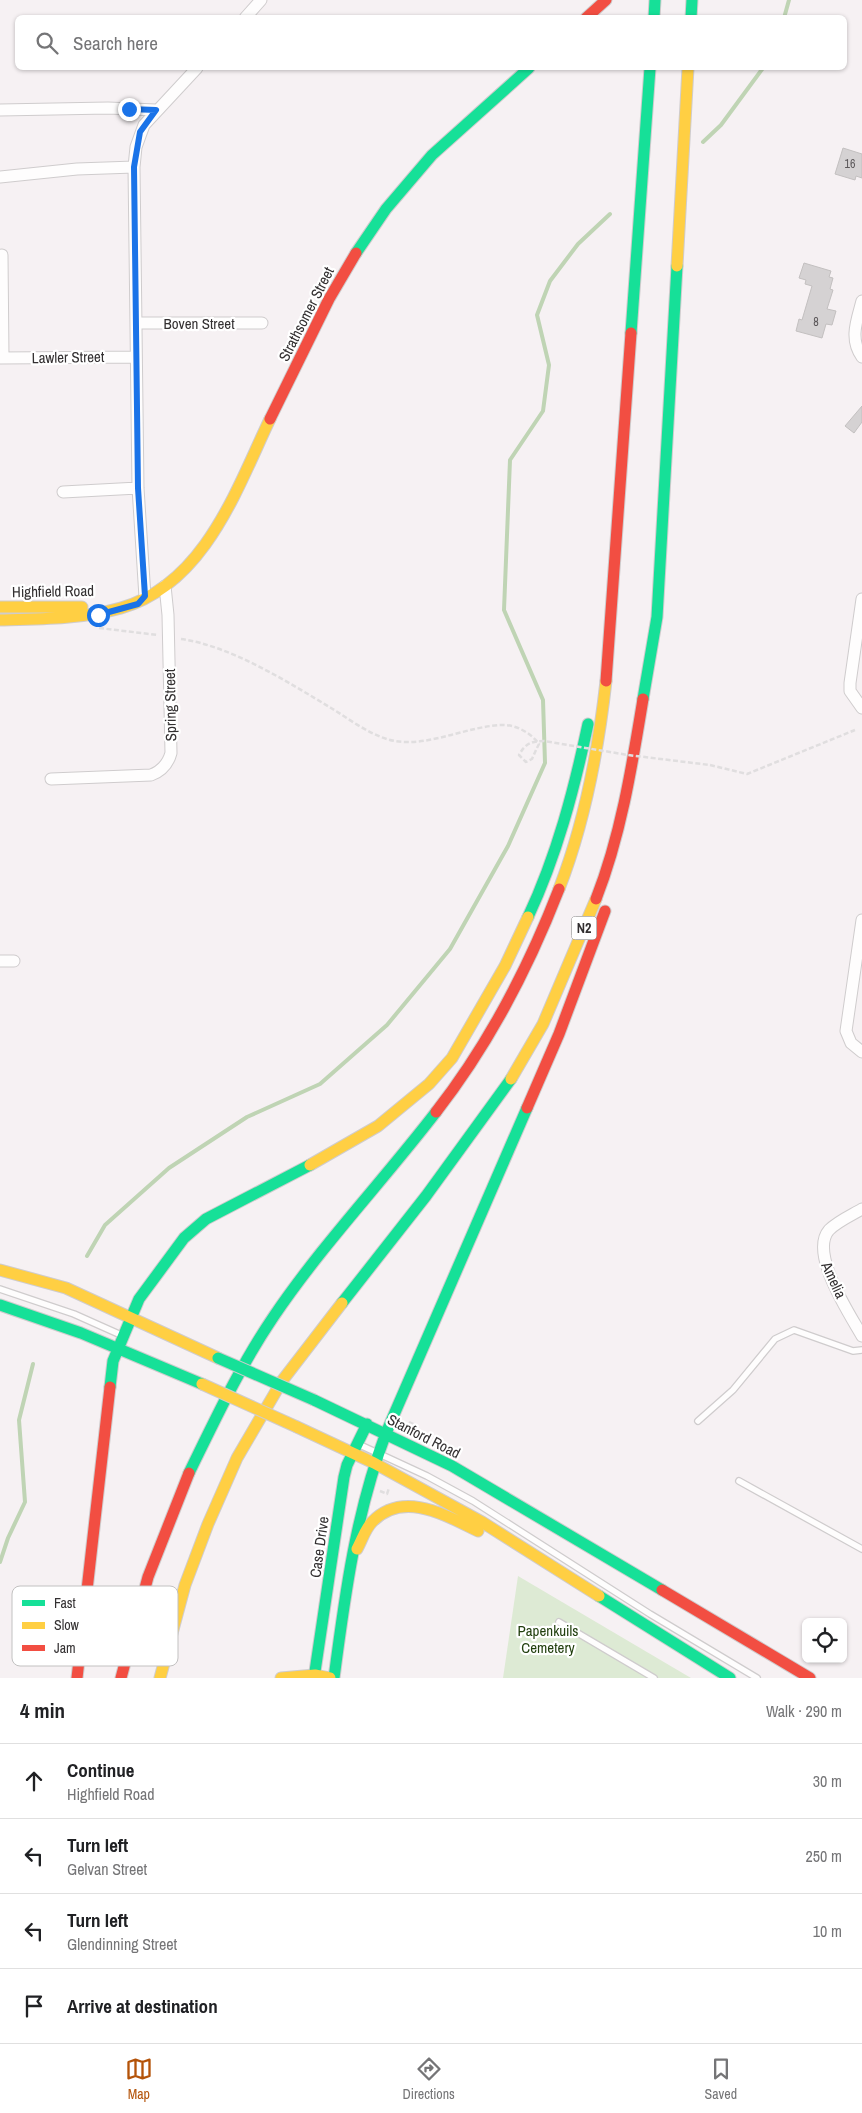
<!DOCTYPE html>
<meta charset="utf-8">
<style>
body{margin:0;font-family:"Archivo Narrow",sans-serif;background:#f2f2f2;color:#202124}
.controls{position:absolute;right:15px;bottom:15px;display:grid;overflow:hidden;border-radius:8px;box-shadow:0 1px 4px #0004}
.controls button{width:45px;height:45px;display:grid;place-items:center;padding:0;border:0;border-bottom:1px solid #e0e0e0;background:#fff;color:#202124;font:25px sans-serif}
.stop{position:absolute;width:15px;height:15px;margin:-11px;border:4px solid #1a73e8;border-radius:50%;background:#fff}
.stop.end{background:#1a73e8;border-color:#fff;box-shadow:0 1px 5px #0008}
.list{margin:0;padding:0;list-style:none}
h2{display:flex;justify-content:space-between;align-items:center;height:65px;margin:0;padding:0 20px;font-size:21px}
h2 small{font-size:16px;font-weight:400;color:#757577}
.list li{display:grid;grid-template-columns:32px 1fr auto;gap:15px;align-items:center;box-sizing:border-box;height:75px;padding:0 20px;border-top:1px solid #e0e0e0}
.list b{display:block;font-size:19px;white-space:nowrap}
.list p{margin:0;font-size:16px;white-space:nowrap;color:#757577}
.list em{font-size:16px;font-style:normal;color:#757577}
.icon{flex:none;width:28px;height:28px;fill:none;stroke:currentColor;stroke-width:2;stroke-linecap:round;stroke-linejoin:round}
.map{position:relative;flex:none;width:862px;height:1678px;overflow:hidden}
.search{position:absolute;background:#fff;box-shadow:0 1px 4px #0004;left:15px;right:15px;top:15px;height:55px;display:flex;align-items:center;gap:12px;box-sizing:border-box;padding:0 18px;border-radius:8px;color:#757577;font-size:19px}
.sheet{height:365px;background:#fff}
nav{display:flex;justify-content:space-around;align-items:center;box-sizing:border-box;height:70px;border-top:1px solid #e0e0e0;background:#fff;font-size:14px;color:#757577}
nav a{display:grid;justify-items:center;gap:2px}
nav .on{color:#b45309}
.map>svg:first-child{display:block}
</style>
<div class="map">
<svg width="862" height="1678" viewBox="0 0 862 1678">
<rect width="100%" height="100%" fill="#f6f1f3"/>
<!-- green -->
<path fill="#ddead4" d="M518 1576 691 1678H503Z"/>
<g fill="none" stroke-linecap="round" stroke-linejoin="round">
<!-- stream -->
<path stroke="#bfd4b4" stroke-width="4" d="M784 18 789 0
M703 142 721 125 763 68
M87 1256 105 1225 169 1168 247 1117 320 1084 387 1025 450 949 508 846 545 763 543 700 504 610 510 460 543 411 549 365 537 315 550 281 578 244 610 214
M0 1562 8 1538 25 1502 19 1420 33 1364"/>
</g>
<!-- building -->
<path fill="#d5d2d3" stroke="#c3c0c0" d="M843 148 862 154V178L856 176 855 180 835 174Z
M804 263 831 271 829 277 833 278 830 289 833 290 827 309 836 311 832 325 826 324 822 338 796 331 799 319 802 320 812 286 805 284 806 280 799 278Z
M862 406V422L854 433 845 426Z"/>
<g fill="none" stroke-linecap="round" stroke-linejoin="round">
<!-- lane casing -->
<g stroke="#cfcccd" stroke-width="8">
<path id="lane" d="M0 1289 74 1314 121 1335
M698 1421 733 1390 775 1339 794 1330 853 1351 862 1350
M358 1444 427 1476 473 1501 650 1614 757 1678
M739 1481 862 1549
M559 1622 654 1678"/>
</g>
<!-- street casing -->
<g stroke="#cfcccd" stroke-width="13">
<path id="street" d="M245 18 261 0
M0 110 108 108 156 110
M0 177 77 169 134 167
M2 255 3 358
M862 301C857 320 849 339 862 357
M136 323H262
M0 358 136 357
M63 492 138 488
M145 597 138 488 134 167 136 147 144 125 197 68
M862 599 850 683V691L862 708
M51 779 151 775C162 771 168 764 171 753L168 615 165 586
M862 920 846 1031 851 1043 862 1052
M0 961H14
M862 1209C852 1215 838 1221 829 1230 809 1253 849 1313 862 1336"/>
</g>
<!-- fast casing -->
<g stroke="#cfcccd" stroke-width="13">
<path id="fast" d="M654 18 655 0
M691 18 692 0
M356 253 386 209 432 155 529 68
M631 333 650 68
M643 699 657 617 677 266
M528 917C557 855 574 790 588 724
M342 1303 426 1196 511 1079
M0 1305 81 1333 202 1384
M110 1387 113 1361 139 1299 184 1238 206 1219 310 1165
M314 1400 452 1466 662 1590
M386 1433 527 1108
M189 1473C215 1420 240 1366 274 1316 322 1245 383 1181 436 1112
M599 1596 730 1678
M314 1678 344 1477 347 1465 367 1424
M334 1678C345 1594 356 1512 386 1433"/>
</g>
<!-- slow casing -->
<g stroke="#cfcccd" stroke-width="13">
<path id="slow" d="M677 266 688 68
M0 607H82
M0 620C41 619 82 619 121 608 205 584 237 488 270 419
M559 889C585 822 598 753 606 681
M511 1079 543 1024 596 899
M310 1165 378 1126 429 1084 452 1058 505 966 528 917
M0 1270 66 1288 218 1358
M297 1427 374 1463 482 1522 599 1596
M357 1549C362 1540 365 1529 372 1522 403 1490 445 1515 478 1531
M160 1678 185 1585 208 1524 237 1458 282 1381 342 1303
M281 1678 315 1675 330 1678"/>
</g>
<!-- jam casing -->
<g stroke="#cfcccd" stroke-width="13">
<path id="jam" d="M586 18 606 0
M270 419 329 299 356 253
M606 681 631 333
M596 899C621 835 632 766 643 699
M527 1108 559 1034 605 911
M436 1112C489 1044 528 969 559 889
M662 1590 810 1678
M77 1678 110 1387
M121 1678 148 1577 189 1473"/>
</g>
<!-- path -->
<path stroke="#e0dedf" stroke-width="2.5" stroke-dasharray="5 2.5" stroke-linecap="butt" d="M99 628 158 635
M181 639C231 646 288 682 331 708 351 720 372 737 395 741 430 747 470 725 504 725 517 725 532 734 539 744L536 750
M710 765 747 774 855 730
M409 1422 417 1426 414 1433
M380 1491 387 1494 389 1488"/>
<!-- lane -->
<use href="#lane" stroke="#fefdfd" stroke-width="5.5"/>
<!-- street -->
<use href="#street" stroke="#fefdfd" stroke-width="11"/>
<!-- fast -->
<use href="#fast" stroke="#16e098" stroke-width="11"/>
<!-- slow -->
<use href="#slow" stroke="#ffcf43" stroke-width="11"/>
<!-- jam -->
<use href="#jam" stroke="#f24e42" stroke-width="11"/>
<!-- fast-bridge casing -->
<g stroke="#cfcccd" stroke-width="13" stroke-linecap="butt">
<path id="fast-bridge" d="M218 1358 314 1400"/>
</g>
<!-- slow-bridge casing -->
<g stroke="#cfcccd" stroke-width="13" stroke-linecap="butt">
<path id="slow-bridge" d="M202 1384 297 1427"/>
</g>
<!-- path-bridge -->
<path stroke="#e0dedf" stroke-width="2.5" stroke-dasharray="5 2.5" stroke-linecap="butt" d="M536 750 532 759 526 762 519 755C525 744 531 741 544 741L628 755 710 765"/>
<!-- fast-bridge -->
<use href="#fast-bridge" stroke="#16e098" stroke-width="11"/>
<!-- slow-bridge -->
<use href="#slow-bridge" stroke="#ffcf43" stroke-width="11"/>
</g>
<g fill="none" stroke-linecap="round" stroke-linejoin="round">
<!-- route -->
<path stroke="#1a73e8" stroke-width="6" d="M98 615 138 604 145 596 138 488 134 167 140 132 156 110 129 109"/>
</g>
<g text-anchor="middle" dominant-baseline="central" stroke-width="4.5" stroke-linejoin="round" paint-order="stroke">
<!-- number labels -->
<g font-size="12" fill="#5c585a">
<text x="850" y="164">16</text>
<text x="816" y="322">8</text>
</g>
<!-- shield labels -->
<rect fill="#fff" stroke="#706e6f" stroke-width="1" x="571.5" y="916.5" width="25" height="23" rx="4"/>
<g font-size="14" font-weight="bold" fill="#333031">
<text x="584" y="928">N2</text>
</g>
<!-- street labels -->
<g font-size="15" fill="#333031" stroke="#fff">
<text transform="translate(306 314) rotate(-63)">Strathsomer Street</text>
<text x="199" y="323">Boven Street</text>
<text transform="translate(68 357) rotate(-1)">Lawler Street</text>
<text transform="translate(53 591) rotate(-1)">Highfield Road</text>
<text transform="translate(170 705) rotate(-91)">Spring Street</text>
<text transform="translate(834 1280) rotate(65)">Amelia</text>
<text transform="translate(424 1436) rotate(27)">Stanford Road</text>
<text transform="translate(319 1547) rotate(-82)">Case Drive</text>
</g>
<!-- park labels -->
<g font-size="15" fill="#213f0e" stroke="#fff">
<text x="548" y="1630">Papenkuils<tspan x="548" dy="17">Cemetery</tspan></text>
</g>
</g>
<!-- legend -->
<rect x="12" y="1586" width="166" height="80" rx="8" fill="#fff" stroke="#c2c1c1" stroke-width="1"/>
<rect x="22" y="1600" width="23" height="6" fill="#16e098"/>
<rect x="22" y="1622" width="23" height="7" fill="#ffcf43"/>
<rect x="22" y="1645" width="23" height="6" fill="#f24e42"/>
<g font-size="14" fill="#333031">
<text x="54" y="1608">Fast</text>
<text x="54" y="1630">Slow</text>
<text x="54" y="1653">Jam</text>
</g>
</svg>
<div class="controls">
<button><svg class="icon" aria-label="locate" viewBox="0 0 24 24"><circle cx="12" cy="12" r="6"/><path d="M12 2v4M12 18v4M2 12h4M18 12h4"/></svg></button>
</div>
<div class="stop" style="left:98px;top:615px"></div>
<div class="stop end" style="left:129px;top:109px"></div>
<div class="search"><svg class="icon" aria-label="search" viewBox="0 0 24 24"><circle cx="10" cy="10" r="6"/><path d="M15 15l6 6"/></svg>Search here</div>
</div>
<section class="sheet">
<h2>4 min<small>Walk · 290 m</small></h2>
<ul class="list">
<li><svg class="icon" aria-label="ahead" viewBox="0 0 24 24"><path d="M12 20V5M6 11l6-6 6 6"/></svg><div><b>Continue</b><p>Highfield Road</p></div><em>30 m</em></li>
<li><svg class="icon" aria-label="left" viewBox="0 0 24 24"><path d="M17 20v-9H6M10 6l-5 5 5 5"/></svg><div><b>Turn left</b><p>Gelvan Street</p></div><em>250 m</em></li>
<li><svg class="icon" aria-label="left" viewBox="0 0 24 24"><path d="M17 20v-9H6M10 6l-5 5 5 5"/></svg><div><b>Turn left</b><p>Glendinning Street</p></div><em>10 m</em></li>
<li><svg class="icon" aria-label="arrive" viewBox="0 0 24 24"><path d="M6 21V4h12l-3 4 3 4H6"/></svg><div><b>Arrive at destination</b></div></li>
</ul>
</section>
<nav>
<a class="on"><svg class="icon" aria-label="map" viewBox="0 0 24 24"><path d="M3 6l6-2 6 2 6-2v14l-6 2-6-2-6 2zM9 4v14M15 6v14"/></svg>Map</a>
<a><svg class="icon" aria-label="directions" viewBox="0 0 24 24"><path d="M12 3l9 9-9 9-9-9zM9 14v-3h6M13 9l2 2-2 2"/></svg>Directions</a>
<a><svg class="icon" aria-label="saved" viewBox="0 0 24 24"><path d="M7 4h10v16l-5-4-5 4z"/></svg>Saved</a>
</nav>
